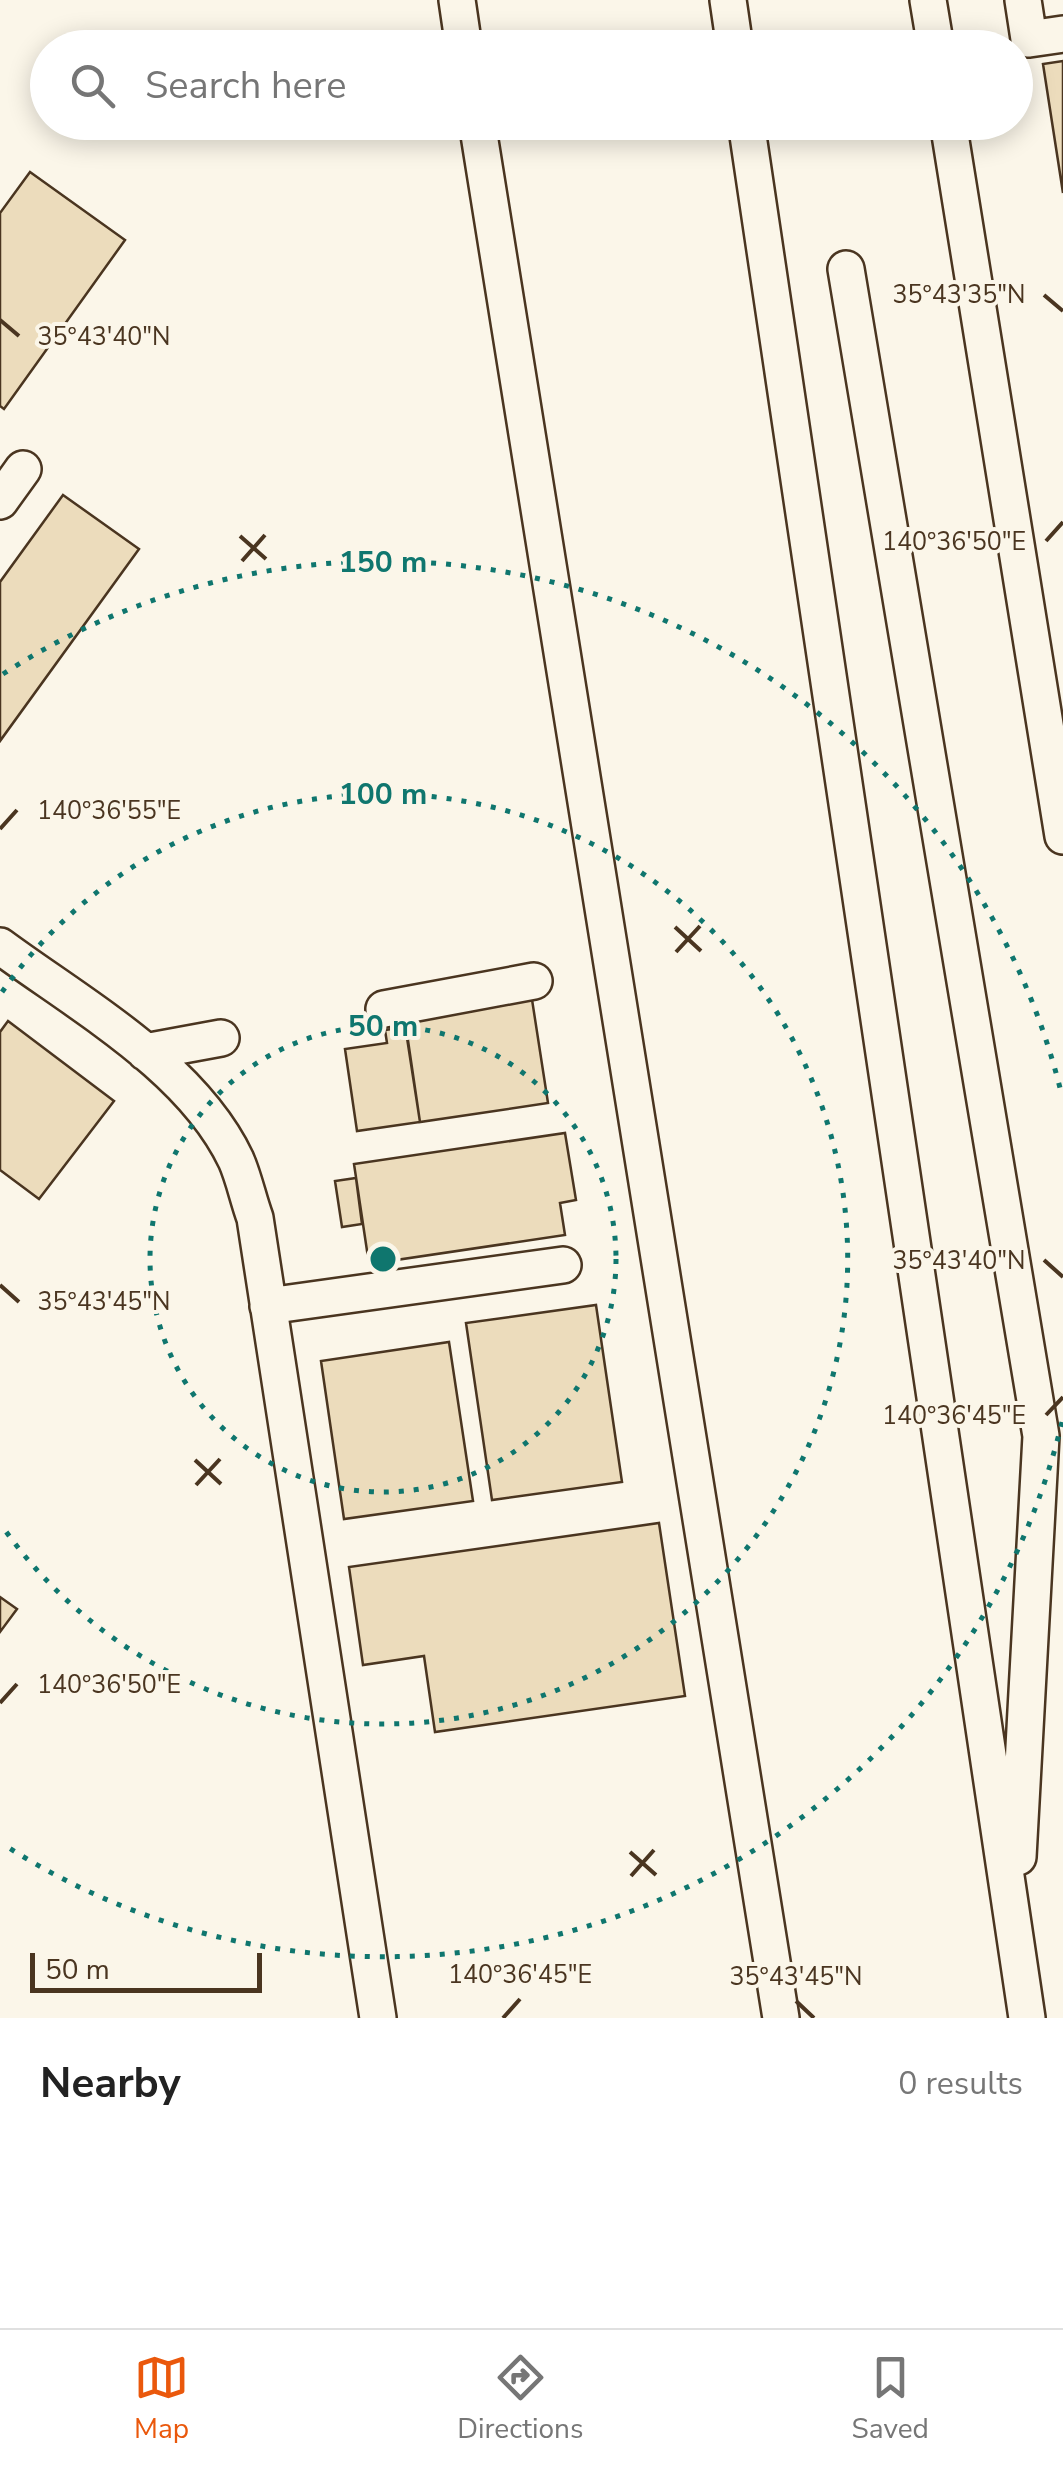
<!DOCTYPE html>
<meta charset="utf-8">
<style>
body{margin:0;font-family:"Nunito Sans",sans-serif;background:#f6f6f6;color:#222}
.scale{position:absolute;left:30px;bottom:25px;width:232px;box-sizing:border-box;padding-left:10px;border:5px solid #4a3520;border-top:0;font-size:28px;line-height:35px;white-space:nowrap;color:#4a3520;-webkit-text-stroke:8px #fbf6e9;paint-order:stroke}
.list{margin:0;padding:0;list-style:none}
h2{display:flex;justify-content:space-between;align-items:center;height:130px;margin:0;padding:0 40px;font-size:42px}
h2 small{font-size:32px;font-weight:400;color:#767676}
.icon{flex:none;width:55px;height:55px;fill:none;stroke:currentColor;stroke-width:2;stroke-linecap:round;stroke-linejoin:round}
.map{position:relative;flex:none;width:1063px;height:2018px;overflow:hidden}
.search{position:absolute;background:#fff;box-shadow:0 5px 25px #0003;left:30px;right:30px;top:30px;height:110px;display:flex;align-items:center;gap:25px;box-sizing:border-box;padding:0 35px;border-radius:55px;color:#767676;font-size:38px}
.sheet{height:310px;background:#fff}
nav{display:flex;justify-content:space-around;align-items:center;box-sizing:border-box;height:140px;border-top:2px solid #e0e0e0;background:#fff;font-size:28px;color:#767676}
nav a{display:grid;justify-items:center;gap:5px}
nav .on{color:#ea580c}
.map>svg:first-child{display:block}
</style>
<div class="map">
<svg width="1063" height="2018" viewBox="0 0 1063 2018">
<rect width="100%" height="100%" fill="#fbf6e9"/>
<!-- building -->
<path fill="#ecdcbc" stroke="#4a3520" stroke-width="2.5" d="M1063 61V193L1043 64Z
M30 172 125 240 4 409 0 406V213Z
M63 495 139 549 0 741V582Z
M531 993 548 1103 420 1122 403 1012Z
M8 1021 114 1101 39 1199 0 1170V1032Z
M406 1027 420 1122 357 1131 345 1049 387 1043 385 1030Z
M565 1133 576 1200 560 1203 565 1235 369 1264 354 1164Z
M356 1178 362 1224 342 1227 335 1181Z
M596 1305 622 1482 492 1500 466 1323Z
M449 1342 473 1501 344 1519 321 1361Z
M659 1523 685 1696 435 1732 424 1656 363 1665 349 1567Z
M0 1597 17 1609 0 1632Z"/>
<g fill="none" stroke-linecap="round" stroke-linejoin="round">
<!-- minor casing -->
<g stroke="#4a3520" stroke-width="40">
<path id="minor" d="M457 0 464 48
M728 0 735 48
M928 0 936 48
M1023 0 1029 39 1063 34
M477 122 781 2018
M746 122 1027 2018
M948 122 1063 836
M846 269 1041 1436 1018 1857
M0 501 23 469
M0 946C80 1005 192 1067 236 1160 244 1178 248 1199 255 1218L378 2018
M384 1009 534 981
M145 1052 221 1038
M268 1306 563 1265"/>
</g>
<!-- minor -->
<use href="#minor" stroke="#fbf6e9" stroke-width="35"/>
</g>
<!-- ticks -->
<path fill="none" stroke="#4a3520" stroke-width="4" d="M1044 295 1063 311M0 320 19 336M240 536 266 559M1046 541 1063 522M242 561 265 535M0 829 17 810M675 927 701 951M676 952 700 926M1044 1260 1063 1277M0 1285 19 1302M1046 1415 1063 1397M195 1460 221 1484M196 1485 220 1459M0 1703 17 1684M630 1852 656 1875M631 1876 654 1850M796 2001 814 2018M503 2018 520 1999"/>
<!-- distance rings -->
<g fill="none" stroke="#0f766e" stroke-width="5" stroke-dasharray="5 10">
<circle cx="383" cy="1259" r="233"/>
<path d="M2 992A465 465 0 1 1 2 1526"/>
<path d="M1062 1422A698 698 0 0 1 3 1844M3 674A698 698 0 0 1 1062 1096"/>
</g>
<g font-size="25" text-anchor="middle" fill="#4a3520" stroke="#fbf6e9" stroke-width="8" stroke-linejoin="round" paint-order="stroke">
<text x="959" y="303">35°43'35"N</text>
<text x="104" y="345">35°43'40"N</text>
<text x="954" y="550">140°36'50"E</text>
<text x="109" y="819">140°36'55"E</text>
<text x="959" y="1269">35°43'40"N</text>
<text x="104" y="1310">35°43'45"N</text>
<text x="954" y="1424">140°36'45"E</text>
<text x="109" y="1693">140°36'50"E</text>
<text x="520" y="1983">140°36'45"E</text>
<text x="796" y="1985">35°43'45"N</text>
</g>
<circle cx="383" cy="1259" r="15" fill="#0f766e" stroke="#fbf6e9" stroke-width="5"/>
<g font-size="30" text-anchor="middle" font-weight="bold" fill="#0f766e" stroke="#fbf6e9" stroke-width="8" stroke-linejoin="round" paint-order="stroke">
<text x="383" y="572">150 m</text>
<text x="383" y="804">100 m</text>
<text x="383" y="1036">50 m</text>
</g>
</svg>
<div class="scale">50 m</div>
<div class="search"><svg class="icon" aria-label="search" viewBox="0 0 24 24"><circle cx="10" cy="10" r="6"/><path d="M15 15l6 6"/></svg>Search here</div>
</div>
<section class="sheet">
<h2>Nearby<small>0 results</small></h2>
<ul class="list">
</ul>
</section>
<nav>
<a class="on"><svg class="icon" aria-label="map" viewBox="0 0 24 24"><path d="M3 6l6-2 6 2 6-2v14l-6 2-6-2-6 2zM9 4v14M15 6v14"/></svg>Map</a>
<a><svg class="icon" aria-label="directions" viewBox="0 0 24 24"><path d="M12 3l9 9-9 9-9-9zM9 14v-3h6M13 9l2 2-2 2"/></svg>Directions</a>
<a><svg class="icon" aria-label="saved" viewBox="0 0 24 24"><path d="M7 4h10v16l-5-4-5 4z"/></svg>Saved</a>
</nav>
